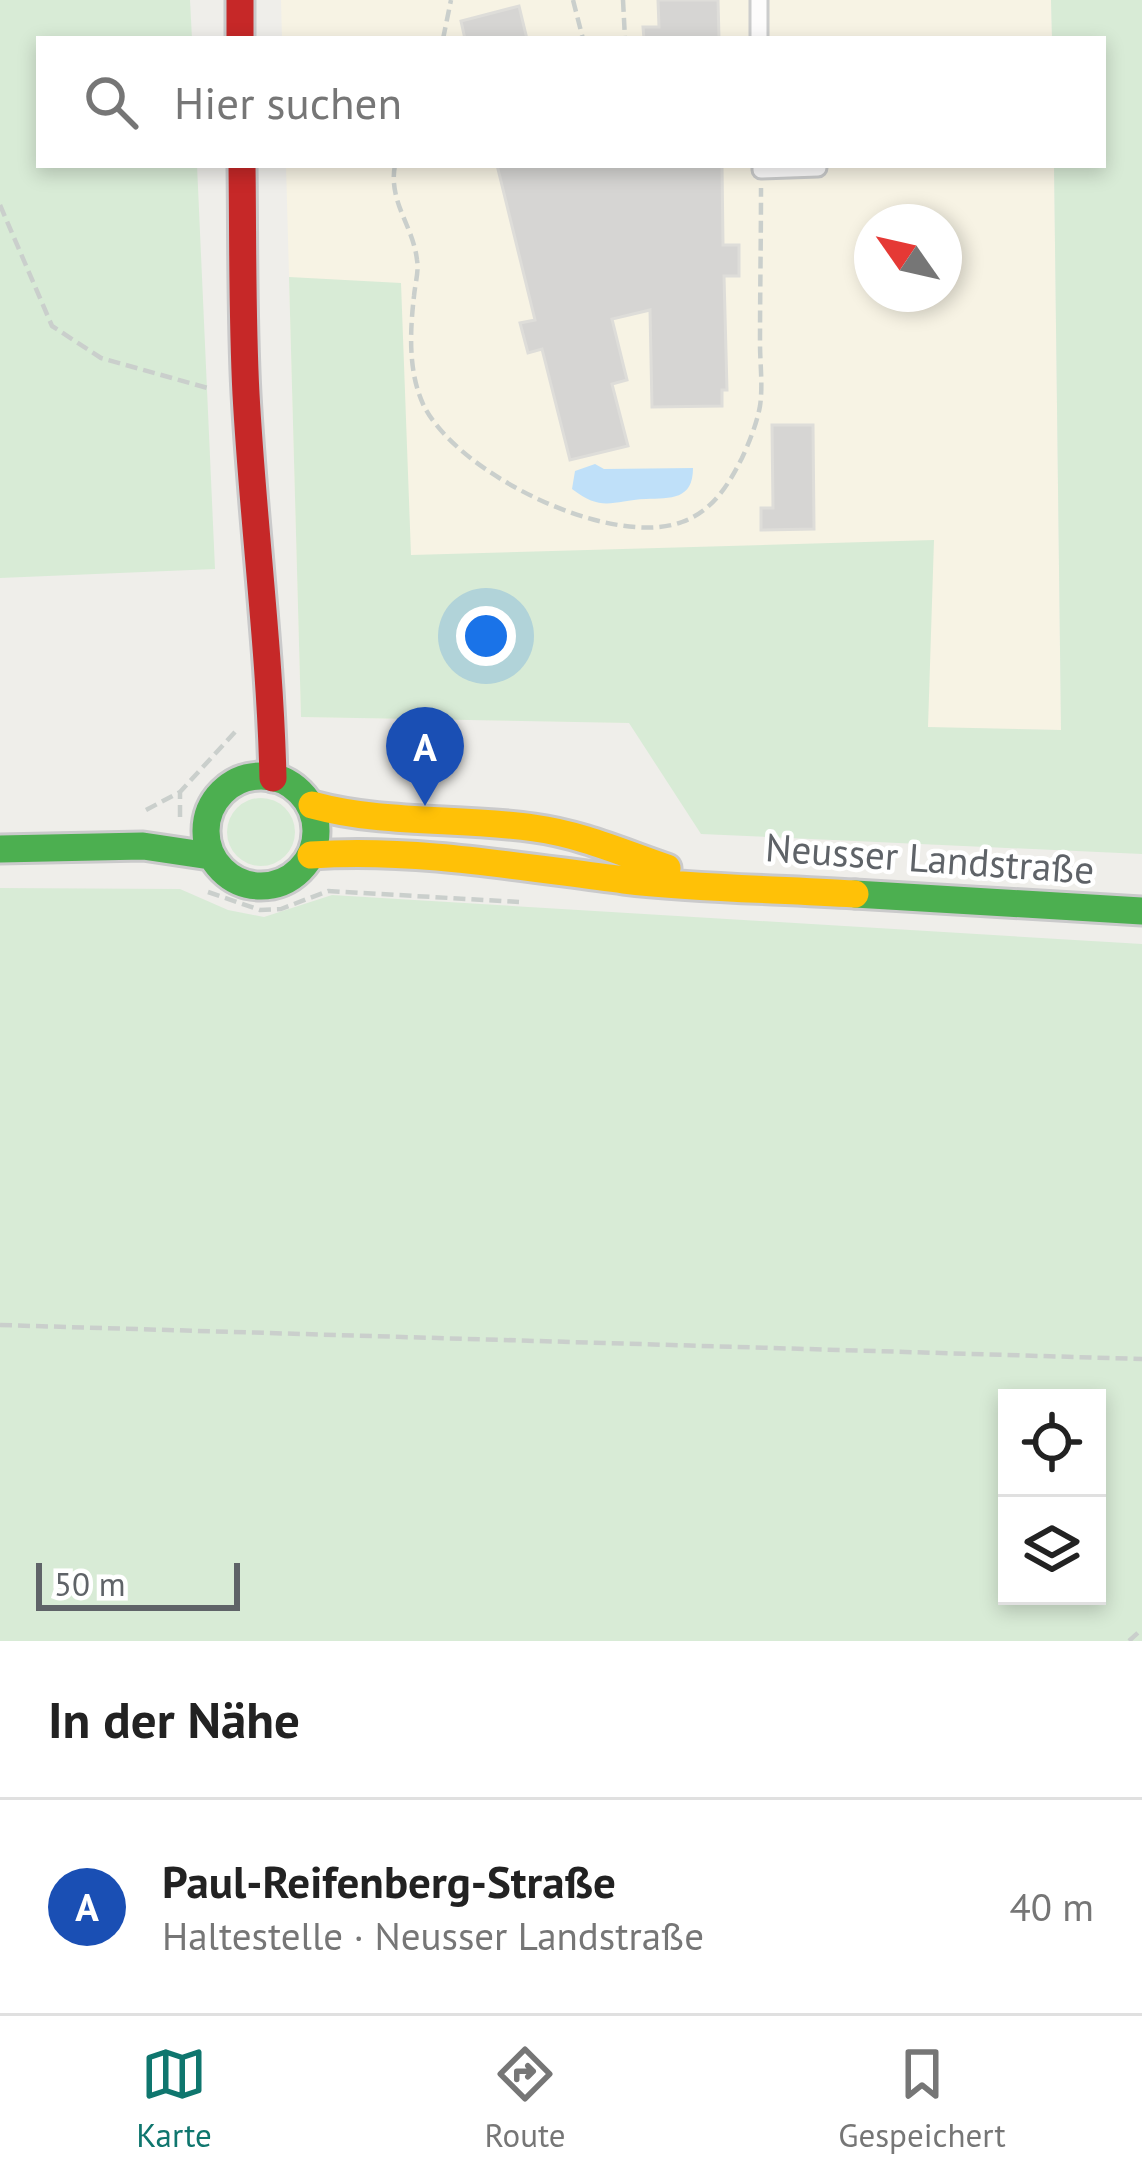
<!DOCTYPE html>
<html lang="de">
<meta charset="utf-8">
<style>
body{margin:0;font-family:"PT Sans",sans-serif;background:#f6f6f6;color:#222}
.controls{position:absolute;right:36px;bottom:36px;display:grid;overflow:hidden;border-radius:0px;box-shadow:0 6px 18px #0003}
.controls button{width:108px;height:108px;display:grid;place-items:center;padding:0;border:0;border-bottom:3px solid #e0e0e0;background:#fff;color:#222;font:60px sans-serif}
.compass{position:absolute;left:854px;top:204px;width:108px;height:108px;border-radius:50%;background:#fff;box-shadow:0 6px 18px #0003;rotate:304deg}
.scale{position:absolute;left:36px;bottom:30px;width:204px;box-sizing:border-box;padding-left:12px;border:6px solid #5f6368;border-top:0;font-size:33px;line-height:42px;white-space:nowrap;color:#5f6368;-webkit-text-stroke:9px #fff;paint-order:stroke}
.you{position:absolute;left:486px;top:636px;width:42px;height:42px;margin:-30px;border:9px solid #fff;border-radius:50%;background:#1a73e8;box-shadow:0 0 0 18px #1a73e833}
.badge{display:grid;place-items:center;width:78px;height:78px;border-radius:50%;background:#0f766e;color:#fff;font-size:39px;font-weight:700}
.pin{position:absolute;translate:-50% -99px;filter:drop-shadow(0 3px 6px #0008)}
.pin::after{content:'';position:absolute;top:63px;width:42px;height:36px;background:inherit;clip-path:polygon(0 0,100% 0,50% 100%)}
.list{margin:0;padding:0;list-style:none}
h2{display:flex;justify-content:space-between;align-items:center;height:156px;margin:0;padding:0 48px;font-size:51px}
h2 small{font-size:39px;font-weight:400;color:#767676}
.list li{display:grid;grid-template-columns:78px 1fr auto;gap:36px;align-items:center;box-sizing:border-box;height:216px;padding:0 48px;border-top:3px solid #e0e0e0}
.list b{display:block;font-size:45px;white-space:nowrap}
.list p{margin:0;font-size:39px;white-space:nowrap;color:#767676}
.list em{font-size:39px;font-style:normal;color:#767676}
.icon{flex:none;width:66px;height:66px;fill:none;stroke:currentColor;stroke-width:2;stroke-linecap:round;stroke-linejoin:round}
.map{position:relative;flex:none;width:1142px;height:1641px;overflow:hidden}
.search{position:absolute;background:#fff;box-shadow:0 6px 18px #0003;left:36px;right:36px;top:36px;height:132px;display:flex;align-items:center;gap:30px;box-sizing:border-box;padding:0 42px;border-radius:0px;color:#767676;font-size:45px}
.sheet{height:372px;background:#fff}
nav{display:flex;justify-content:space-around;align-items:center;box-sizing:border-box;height:168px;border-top:3px solid #e0e0e0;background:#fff;font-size:33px;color:#767676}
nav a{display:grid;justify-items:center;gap:6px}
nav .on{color:#0f766e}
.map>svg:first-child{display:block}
</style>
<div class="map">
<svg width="1142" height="1641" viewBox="0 0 1142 1641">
<rect width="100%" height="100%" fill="#efeeea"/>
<!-- commercial -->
<path fill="#f7f3e4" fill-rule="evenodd" d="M281 0H1051L1052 39H282Z
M286 165H1054L1061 730 301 717ZM872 222H944V294H872Z"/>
<!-- green -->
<path fill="#d8ebd6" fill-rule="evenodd" d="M0 0H190L192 39H39V165H197L215 569 0 578Z
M1051 0H1142V854L701 834 629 723 301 717 289 277 401 283 411 555 934 540 928 727 1061 730 1054 165H1103V39H1052Z
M227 832a34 34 0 1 1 68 0a34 34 0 1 1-68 0Z
M0 888 180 889 228 910 264 917 332 895 1142 944V1641H0ZM1007 1398H1097V1596H1007Z"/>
<!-- water -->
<path fill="#bfe0f9" d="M595 464 604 469 693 468C693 500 671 498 646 499 613 500 603 513 572 489L575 471Z"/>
<!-- building -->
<path fill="#d6d5d3" stroke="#deddd9" stroke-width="3" d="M658 0H718L719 39H644L643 27H659Z
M519 6 527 39H465L461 21Z
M497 165H722L723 245H739V276H724L727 390H722V406L652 407 650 310 612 319 627 380 612 384 628 446 570 460 542 349 528 353 520 323 535 320Z
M772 425H813L814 529 761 530V508H773Z"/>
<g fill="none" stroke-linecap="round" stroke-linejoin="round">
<!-- lane casing -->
<g stroke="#cbcccc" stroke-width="21">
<path id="lane" d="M759 0V39
M761 165V170L818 168"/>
</g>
<!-- fast casing -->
<g stroke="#cacacb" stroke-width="33">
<path id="fast" d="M206 831a55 55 0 1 1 110 0a55 55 0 1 1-110 0Z
M0 849 143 846 210 856
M855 894 1142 911"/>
</g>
<!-- slow casing -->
<g stroke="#cacacb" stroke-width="33">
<path id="slow" d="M312 805C385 825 459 817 534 828 580 834 623 853 667 868
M311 855C417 848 519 867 624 880 700 889 778 889 855 894"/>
</g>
<!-- jam casing -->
<g stroke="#cacacb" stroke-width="33">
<path id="jam" d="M240 0V39
M242 165C243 241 242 318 246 394 253 523 270 650 273 778"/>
</g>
<!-- path -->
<path stroke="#cacfcc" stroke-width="4.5" stroke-dasharray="12 6" stroke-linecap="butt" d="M573 0 583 39
M623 0 625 39
M443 39 451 0
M395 165C388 202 413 225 417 260 419 272 415 284 414 296 410 331 408 371 423 404 455 472 609 549 682 522 712 511 728 486 742 458 749 443 757 423 760 406 763 386 760 363 760 343 760 291 761 240 761 188
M0 205 52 326 101 358 211 389
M146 810 180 792 235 732
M180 817V792
M208 892 260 910 281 909 328 891 519 902
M0 1325 1142 1359
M1129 1641 1142 1629"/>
<!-- lane -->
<use href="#lane" stroke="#fdfcfc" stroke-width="15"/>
<!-- fast -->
<use href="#fast" stroke="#4caf50" stroke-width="27"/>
<!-- slow -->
<use href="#slow" stroke="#ffc107" stroke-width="27"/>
<!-- jam -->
<use href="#jam" stroke="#c62828" stroke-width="27"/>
</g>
<g text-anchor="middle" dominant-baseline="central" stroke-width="9" stroke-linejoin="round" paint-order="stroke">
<!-- street labels -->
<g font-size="39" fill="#5f6368" stroke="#fff">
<text transform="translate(930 858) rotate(4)">Neusser Landstraße</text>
</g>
</g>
</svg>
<div class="controls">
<button><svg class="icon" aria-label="locate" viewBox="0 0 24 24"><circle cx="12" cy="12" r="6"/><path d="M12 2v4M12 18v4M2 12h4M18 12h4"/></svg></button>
<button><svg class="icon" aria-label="layers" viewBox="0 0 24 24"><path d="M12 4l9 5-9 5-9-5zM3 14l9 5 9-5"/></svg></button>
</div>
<svg class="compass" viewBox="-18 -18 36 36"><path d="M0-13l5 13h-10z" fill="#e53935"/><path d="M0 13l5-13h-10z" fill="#767676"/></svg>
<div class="scale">50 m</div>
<div class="you"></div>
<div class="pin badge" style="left:425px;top:806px;background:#1a4fb4">A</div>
<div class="search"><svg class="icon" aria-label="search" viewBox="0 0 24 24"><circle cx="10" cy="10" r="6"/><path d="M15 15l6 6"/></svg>Hier suchen</div>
</div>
<section class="sheet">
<h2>In der Nähe<small></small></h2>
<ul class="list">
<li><span class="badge" style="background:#1a4fb4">A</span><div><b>Paul-Reifenberg-Straße</b><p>Haltestelle · Neusser Landstraße</p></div><em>40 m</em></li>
</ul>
</section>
<nav>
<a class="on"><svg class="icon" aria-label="map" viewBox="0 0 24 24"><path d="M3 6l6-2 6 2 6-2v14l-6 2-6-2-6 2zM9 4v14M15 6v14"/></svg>Karte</a>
<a><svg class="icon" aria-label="directions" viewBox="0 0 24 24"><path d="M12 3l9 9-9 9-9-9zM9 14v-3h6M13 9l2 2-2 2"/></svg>Route</a>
<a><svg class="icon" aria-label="saved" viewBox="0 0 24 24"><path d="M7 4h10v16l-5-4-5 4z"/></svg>Gespeichert</a>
</nav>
